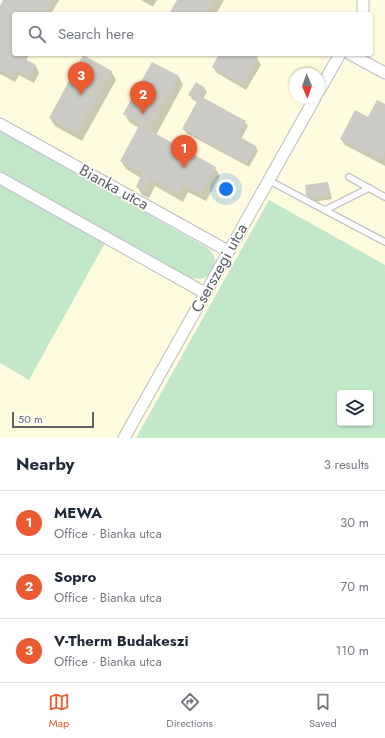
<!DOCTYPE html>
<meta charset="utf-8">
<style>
body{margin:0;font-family:Jost,sans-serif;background:#f6f6f7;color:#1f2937}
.controls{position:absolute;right:12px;bottom:12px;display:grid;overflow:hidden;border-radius:4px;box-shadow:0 1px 3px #0004}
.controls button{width:36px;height:36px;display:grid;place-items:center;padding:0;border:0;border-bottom:1px solid #e0e1e3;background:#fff;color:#1f2937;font:20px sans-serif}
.compass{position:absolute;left:289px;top:68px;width:36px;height:36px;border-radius:50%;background:#fff;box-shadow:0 1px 3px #0004;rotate:178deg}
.scale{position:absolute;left:12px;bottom:10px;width:82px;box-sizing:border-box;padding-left:4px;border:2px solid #5e6167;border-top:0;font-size:11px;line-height:14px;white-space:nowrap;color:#5e6167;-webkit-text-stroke:3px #fff;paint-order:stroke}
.you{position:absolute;left:226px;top:189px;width:14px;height:14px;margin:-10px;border:3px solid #fff;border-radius:50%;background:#1a73e8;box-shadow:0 0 0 6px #1a73e833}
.badge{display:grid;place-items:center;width:26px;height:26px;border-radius:50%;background:#eb5b32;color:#fff;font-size:13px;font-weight:700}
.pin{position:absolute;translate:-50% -33px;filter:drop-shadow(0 1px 2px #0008)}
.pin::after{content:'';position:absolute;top:21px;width:14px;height:12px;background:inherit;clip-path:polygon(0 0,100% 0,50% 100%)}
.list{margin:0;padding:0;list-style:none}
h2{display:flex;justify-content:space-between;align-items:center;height:52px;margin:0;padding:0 16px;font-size:17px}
h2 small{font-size:13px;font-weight:400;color:#747a83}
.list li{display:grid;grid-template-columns:26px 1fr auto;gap:12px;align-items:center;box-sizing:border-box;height:64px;padding:0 16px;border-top:1px solid #e0e1e3}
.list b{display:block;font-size:15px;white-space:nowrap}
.list p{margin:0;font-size:13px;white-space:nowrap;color:#747a83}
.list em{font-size:13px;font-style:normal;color:#747a83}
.icon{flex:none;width:22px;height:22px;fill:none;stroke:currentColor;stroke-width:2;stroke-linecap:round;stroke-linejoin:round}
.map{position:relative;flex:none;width:385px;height:438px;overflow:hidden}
.search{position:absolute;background:#fff;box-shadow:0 1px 3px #0004;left:12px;right:12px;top:12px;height:44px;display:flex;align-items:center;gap:10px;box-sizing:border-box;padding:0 14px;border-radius:4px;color:#747a83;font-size:15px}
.sheet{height:244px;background:#fff}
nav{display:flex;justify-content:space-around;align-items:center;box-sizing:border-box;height:56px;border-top:1px solid #e0e1e3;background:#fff;font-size:11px;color:#747a83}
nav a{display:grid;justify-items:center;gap:2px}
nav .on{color:#eb5b32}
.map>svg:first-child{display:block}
</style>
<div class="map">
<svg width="385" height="438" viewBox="0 0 385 438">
<rect width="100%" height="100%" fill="#f0f0e7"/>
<!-- commercial -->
<path fill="#fefbde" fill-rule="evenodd" d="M0 0H385V265L269 200 136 438H0ZM14 14H371V54H14ZM295 74H319V98H295Z"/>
<!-- green -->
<path fill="#c3e8c9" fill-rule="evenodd" d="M0 131 208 248C224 263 212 283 191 278L0 171Z
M0 183 105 243 29 380 0 363Z
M269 200 385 265V438H136ZM340 393H370V423H340Z"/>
<!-- shadow -->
<path fill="#0003" d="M5 0H59L51 14H14V54H29L26 61 36 66 39 73 34 83 19 75 15 82 0 74V8Z
M141 0H157L153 7Z
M178 0H224L216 14H170Z
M221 54H250L257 58 261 65 246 90 217 73 213 67Z
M153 63 179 77 183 85 156 135 215 168 220 176 206 201 188 192 183 202 155 186 149 198 142 195 137 186 141 178 126 169 121 161 139 128 129 122 125 114Z
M111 71 116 80 82 141 55 126 50 118Z
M204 88 207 92 203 99 245 122 248 126 241 139 256 147 258 151 249 167 186 133 184 129 198 103 192 99 190 95Z
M385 105V166L345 145 341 139Z
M328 183 332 199 313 202 310 200 307 195Z"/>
<!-- building -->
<path fill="#cccac4" d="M3 0H52L44 14H14V54H22L21 57 36 65 30 77 16 69 12 77 0 70V6Z
M177 0H215L207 14H169Z
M219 54H252L258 57 243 84 212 67Z
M83 55 112 71 77 133 49 118Z
M152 62 179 76 149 130 216 167 201 194 184 184 178 194 150 179 144 191 136 187 142 173 120 161 140 124 123 114Z
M196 82 205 88 200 96 246 121 238 136 256 146 247 164 182 129 200 96 198 100 188 95Z
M377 100 385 104V152L381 160 340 139 355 110 368 117Z
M328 182 330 195 310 198 306 195 305 185Z"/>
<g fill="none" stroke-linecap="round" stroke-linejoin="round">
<!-- lane casing -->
<g stroke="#bbbdc2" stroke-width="8">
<path id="lane" d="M349 177 385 197
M268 180 385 242
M325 210 369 188"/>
</g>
<!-- street casing -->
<g stroke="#bbbdc2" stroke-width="13">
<path id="street" d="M363 0V14
M350 54 385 73
M319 91 340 54
M0 124 228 251
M0 178 205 293
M124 438 315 98"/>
</g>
<!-- lane -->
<use href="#lane" stroke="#fff" stroke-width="5.5"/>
<!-- street -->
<use href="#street" stroke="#fff" stroke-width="11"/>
</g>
<g text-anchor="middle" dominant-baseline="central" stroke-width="3" stroke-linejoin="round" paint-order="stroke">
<!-- street labels -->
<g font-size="16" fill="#5e6167" stroke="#fff">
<text transform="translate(114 187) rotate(29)">Bianka utca</text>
<text transform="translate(219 268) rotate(-61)">Cserszegi utca</text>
</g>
</g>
</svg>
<div class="controls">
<button><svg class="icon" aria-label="layers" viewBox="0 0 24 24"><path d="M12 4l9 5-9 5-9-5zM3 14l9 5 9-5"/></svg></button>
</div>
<svg class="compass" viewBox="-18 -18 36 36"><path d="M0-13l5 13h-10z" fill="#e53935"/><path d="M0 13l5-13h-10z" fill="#747a83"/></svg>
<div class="scale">50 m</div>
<div class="you"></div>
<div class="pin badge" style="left:184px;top:168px">1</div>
<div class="pin badge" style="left:143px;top:114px">2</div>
<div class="pin badge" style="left:81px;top:95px">3</div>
<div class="search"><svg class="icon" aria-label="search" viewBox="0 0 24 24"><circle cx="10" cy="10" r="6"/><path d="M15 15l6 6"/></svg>Search here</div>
</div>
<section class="sheet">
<h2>Nearby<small>3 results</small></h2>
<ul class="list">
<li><span class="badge">1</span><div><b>MEWA</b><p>Office · Bianka utca</p></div><em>30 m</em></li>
<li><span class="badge">2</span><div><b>Sopro</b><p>Office · Bianka utca</p></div><em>70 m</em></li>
<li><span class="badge">3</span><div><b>V-Therm Budakeszi</b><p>Office · Bianka utca</p></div><em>110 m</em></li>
</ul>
</section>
<nav>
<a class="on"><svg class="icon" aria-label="map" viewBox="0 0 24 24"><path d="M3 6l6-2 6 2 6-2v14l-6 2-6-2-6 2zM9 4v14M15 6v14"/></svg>Map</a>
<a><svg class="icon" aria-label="directions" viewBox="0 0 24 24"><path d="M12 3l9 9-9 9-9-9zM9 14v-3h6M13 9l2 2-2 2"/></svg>Directions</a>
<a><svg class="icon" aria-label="saved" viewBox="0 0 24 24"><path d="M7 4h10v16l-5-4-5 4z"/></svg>Saved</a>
</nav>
